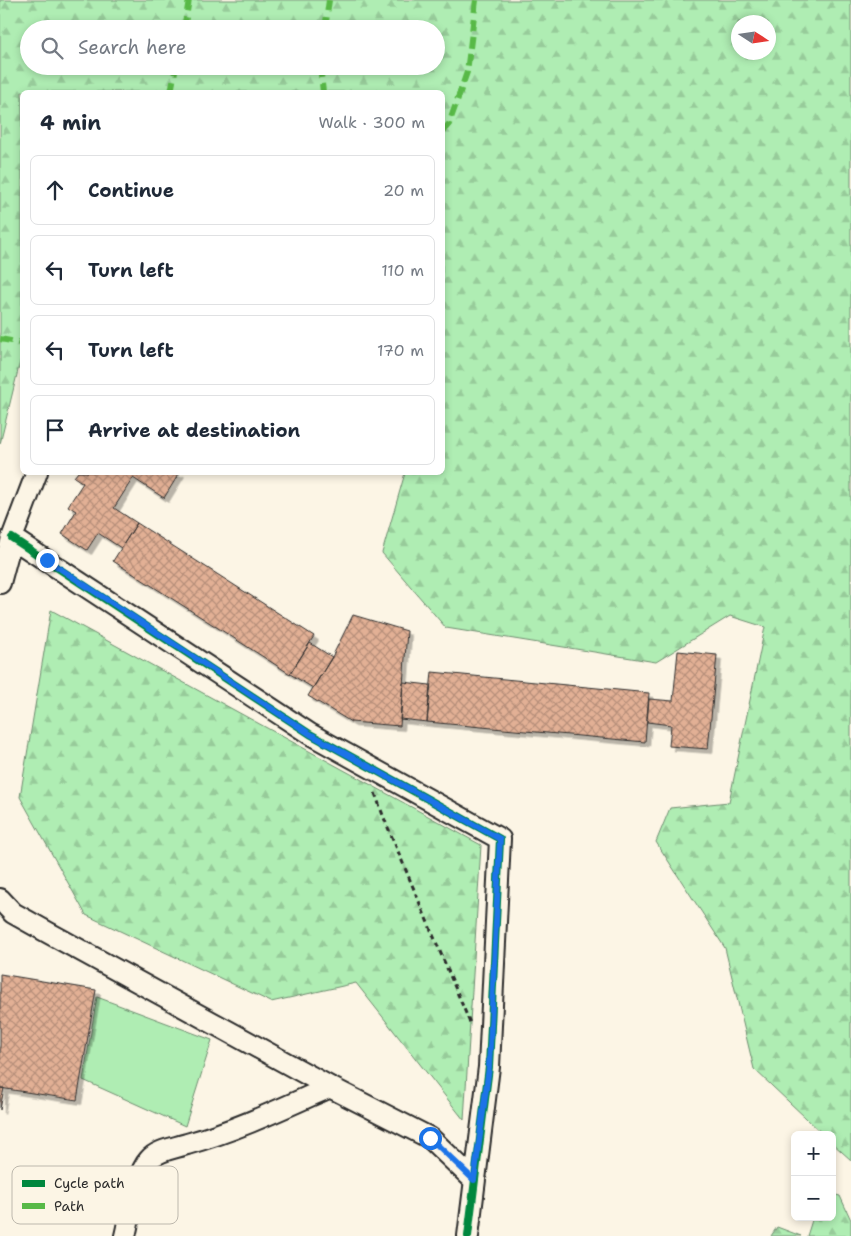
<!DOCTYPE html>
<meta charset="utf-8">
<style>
body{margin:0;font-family:"Shantell Sans",sans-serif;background:#f2f2f3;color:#1f2937}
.controls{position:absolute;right:15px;bottom:15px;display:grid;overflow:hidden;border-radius:8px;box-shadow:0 2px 8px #0003}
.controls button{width:45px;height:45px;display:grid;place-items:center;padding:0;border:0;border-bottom:1px solid #e0e1e3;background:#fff;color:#1f2937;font:25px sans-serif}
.compass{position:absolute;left:731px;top:15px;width:45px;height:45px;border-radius:50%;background:#fff;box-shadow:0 2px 8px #0003;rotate:102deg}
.stop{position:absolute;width:15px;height:15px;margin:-11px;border:4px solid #1a73e8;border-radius:50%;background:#fff}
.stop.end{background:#1a73e8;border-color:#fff;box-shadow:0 1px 5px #0008}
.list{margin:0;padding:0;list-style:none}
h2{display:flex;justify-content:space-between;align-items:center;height:65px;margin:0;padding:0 20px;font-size:21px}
h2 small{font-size:16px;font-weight:400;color:#747a83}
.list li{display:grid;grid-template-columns:32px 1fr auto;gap:15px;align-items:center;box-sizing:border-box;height:70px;margin:0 10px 10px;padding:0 10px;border:1px solid #e0e1e3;border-radius:8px}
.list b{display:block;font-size:19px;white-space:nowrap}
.list em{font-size:16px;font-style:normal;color:#747a83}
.icon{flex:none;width:28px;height:28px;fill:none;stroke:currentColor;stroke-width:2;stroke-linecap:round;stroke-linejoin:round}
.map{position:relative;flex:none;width:851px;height:1236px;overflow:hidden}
.search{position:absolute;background:#fff;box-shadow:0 2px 8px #0003;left:20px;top:20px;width:425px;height:55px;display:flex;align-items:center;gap:12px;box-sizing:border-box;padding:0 18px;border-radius:28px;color:#747a83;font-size:19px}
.panel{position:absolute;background:#fff;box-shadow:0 2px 8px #0003;left:20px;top:90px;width:425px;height:385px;border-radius:8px}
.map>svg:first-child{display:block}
</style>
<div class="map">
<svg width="851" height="1236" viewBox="0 0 851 1236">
<defs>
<pattern id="forest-firs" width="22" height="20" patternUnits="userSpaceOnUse" patternTransform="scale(1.25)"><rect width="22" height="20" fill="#afedb3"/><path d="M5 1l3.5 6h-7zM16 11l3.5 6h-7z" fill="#97cb9a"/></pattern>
<pattern id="building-cross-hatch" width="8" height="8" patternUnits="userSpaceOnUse" patternTransform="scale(1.25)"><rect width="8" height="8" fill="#e2b095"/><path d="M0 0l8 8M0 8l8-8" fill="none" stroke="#b78f7a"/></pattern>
<filter id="shadow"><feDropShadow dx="4.5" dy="4.5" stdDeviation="0" flood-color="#0004"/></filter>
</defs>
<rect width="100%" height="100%" fill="#fcf5e5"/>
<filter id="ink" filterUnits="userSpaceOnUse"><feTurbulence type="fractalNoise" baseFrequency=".02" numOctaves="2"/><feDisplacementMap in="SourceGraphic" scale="10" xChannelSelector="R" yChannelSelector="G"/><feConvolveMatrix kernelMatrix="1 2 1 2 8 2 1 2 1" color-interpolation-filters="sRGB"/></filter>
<g filter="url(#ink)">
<!-- forest -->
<path fill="url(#forest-firs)" stroke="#6d8c6f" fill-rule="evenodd" d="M0 0H851V1160L832 1143V1135H824L754 1069 725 948 656 842 670 808 729 802 765 627 730 616 656 662 446 628 382 553 405 473 442 472V92H22V354L0 444ZM768 22V52H738V22ZM29 29H436V66H29Z
M51 610 481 845 464 1120 356 983 271 1002 86 915 20 797Z
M832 1194 840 1196 851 1220V1236H807L813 1217H832Z
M777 1227 801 1236H771Z"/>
<!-- garden -->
<path fill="#afedb3" stroke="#6d8c6f" d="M97 997 212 1040 185 1126 83 1080Z"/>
<!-- building -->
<path fill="url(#building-cross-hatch)" stroke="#2b2b2b" filter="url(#shadow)" d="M78 472H180L164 498 133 478 114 508 137 523 121 548 98 533 87 550 62 534 76 511 68 506 83 483 74 477Z
M137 523 314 636 290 674 113 561Z
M353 615 407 631 400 726 351 722 308 696 332 657Z
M310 643 332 657 313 688 290 674Z
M678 651 717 655 708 749 669 746 671 725 647 722 649 699 673 701Z
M432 672 649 693 645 742 427 722Z
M403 682 430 685 427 722 400 719Z
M0 974 96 990 77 1100 0 1088Z
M0 1088H4L0 1110Z"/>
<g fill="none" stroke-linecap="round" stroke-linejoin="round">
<!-- minor casing -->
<g stroke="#2b2b2b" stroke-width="24">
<path id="minor" d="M12 538 310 734 500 839 489 1067 468 1236
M0 583 12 538 37 472
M0 899 13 913 47 932 330 1087 430 1138 474 1180
M125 1236C130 1216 136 1174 149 1160 157 1150 175 1148 187 1144 237 1130 283 1108 330 1087"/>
</g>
<!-- path -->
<path stroke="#2b2b2b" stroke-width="3" stroke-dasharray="5 4" stroke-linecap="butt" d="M375 793 384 818 470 1023"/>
<!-- minor -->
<use href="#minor" stroke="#fcf5e5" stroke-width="20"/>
<!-- quiet -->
<path stroke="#58b947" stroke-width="6" stroke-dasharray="12 6" stroke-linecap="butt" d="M184 29 189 0
M325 29 329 0
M320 66 323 92
M171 92 176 66
M442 132 449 124 467 72 476 0
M0 339 22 343"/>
<!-- cycleway casing -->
<g stroke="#fcf5e5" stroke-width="11">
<path id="cycleway" d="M12 538 310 734 500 839 489 1067 468 1236"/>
</g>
<!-- cycleway -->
<use href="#cycleway" stroke="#00873e" stroke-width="8"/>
</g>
</g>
<g fill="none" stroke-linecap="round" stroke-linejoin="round" filter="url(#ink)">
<!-- route -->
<path stroke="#1a73e8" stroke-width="6" d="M47 560 310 734 500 839 489 1067 474 1180 430 1138"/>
</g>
<!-- legend -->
<rect x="12" y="1166" width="166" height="58" rx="8" fill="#fcf5e5" stroke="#bdb8ad" stroke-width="1"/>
<rect x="22" y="1180" width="23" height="7" fill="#00873e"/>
<rect x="22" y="1203" width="23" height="6" fill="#58b947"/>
<g font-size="14" fill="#2b2b2b">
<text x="54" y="1188">Cycle path</text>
<text x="54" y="1211">Path</text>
</g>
</svg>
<div class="controls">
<button>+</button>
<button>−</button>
</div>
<svg class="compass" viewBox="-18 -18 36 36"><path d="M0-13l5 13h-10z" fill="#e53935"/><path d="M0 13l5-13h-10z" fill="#747a83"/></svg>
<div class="stop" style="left:430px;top:1138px"></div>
<div class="stop end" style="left:47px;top:560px"></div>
<div class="search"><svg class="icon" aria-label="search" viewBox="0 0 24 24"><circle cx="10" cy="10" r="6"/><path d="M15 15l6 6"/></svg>Search here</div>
<section class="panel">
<h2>4 min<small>Walk · 300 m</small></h2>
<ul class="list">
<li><svg class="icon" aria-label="ahead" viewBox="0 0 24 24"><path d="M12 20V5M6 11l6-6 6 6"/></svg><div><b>Continue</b></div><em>20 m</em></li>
<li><svg class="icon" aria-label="left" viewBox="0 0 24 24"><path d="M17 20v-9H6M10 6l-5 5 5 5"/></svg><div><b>Turn left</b></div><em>110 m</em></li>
<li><svg class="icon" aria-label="left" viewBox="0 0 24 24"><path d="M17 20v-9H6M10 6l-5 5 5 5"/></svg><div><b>Turn left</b></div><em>170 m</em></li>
<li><svg class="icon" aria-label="arrive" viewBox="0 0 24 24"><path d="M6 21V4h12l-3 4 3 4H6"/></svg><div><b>Arrive at destination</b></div></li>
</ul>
</section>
</div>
